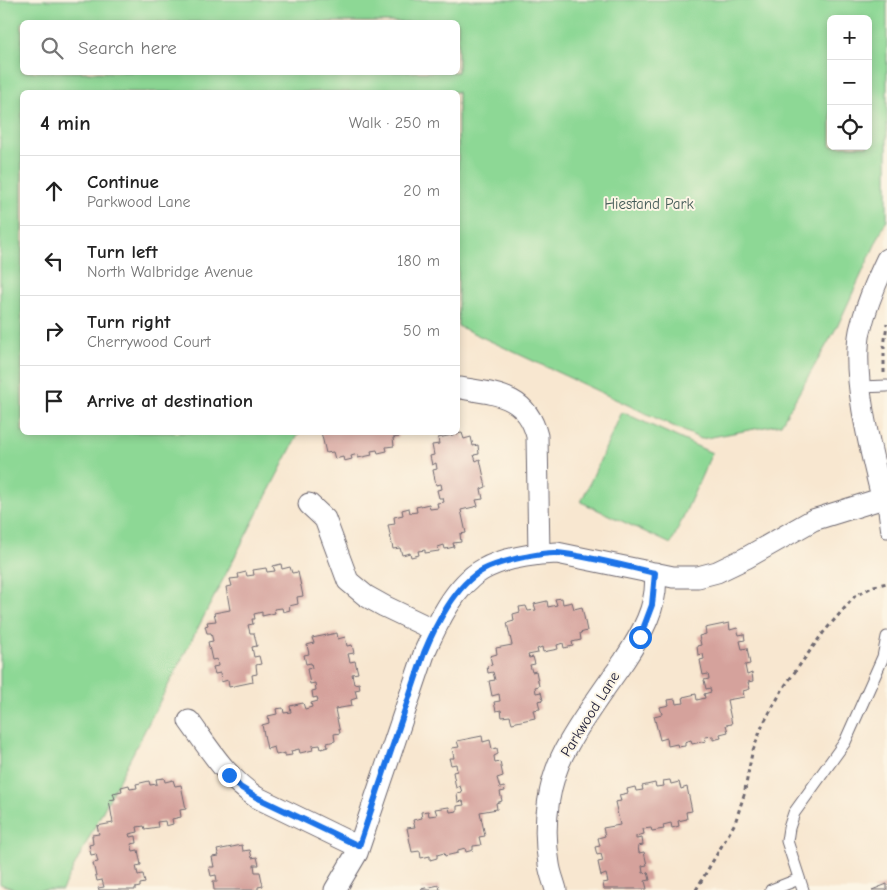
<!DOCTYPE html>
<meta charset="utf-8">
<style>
body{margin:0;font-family:"Comic Neue",sans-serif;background:#f6f6f6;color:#222}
.controls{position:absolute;right:15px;top:15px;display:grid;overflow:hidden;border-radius:8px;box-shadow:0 2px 8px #0003}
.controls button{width:45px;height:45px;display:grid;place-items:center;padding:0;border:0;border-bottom:1px solid #e0e0e0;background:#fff;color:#222;font:25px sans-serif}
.stop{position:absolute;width:15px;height:15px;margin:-11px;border:4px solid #1a73e8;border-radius:50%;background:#fff}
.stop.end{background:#1a73e8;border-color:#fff;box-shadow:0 1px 5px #0008}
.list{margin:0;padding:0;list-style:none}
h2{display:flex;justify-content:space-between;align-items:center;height:65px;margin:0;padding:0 20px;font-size:21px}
h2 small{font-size:16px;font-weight:400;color:#767676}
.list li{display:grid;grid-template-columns:32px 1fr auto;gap:15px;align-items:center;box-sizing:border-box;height:70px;padding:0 20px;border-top:1px solid #e0e0e0}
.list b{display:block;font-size:19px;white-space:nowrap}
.list p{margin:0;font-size:16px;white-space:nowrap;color:#767676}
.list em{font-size:16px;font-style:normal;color:#767676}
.icon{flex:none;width:28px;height:28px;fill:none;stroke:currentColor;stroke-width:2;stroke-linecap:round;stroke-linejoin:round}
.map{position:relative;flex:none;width:887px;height:890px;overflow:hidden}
.search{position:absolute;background:#fff;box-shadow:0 2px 8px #0003;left:20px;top:20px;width:440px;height:55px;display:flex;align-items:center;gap:12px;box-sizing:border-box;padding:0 18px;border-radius:8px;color:#767676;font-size:19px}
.panel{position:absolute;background:#fff;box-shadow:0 2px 8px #0003;left:20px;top:90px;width:440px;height:345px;border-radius:8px}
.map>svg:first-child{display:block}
</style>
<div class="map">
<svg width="887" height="890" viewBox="0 0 887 890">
<rect width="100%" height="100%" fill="#fcf5e5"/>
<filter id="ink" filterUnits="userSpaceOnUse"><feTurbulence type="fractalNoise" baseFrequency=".02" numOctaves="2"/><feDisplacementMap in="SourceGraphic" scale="10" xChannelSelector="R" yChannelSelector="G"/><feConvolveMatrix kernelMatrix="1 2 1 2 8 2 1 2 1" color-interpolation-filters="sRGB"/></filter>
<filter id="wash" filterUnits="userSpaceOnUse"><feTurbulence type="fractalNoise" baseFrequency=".0096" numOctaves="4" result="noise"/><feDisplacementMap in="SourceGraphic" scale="20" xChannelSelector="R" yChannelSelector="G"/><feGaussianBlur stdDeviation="1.12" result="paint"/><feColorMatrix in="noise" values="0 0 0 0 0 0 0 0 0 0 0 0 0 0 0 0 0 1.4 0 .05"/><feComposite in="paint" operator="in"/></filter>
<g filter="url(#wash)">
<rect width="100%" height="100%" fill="#f8e7d0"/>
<!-- green -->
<path fill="#8dd895" stroke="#587d68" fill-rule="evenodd" d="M0 0H887V219L838 325 781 424 701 439 458 326V92H22V432L299 433 62 890H17L0 884ZM831 19H868V146H831ZM22 22H458V72H22Z
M622 412 712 453 671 544 581 502Z"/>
<g id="blocks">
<!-- building -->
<path fill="#d5a29c" d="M321 432H398L399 437 393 438 394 446 386 447 387 451 378 453 377 450 371 451 372 455 358 458V454L351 456 352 459 344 461 343 457 335 459 333 452 326 453Z
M462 433 464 439 471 437 473 446 478 445 479 454 474 455 476 461 480 459 486 487 481 489 483 499 476 500 478 506 461 510 466 533 460 534 461 542 453 543 454 547 445 549 444 545 438 547 439 551 425 553V550L418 551 419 555 411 557 410 553 402 555 400 548 393 549 388 525 395 524 394 517 403 515 402 510 409 508 410 513 417 512 416 507 429 504 430 509 438 508 437 503 444 502 443 498H439L437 490 442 489 441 484 436 485 433 470 437 469 436 463 432 465 430 456 434 455 432 445 439 444 438 438Z
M281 564 282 569 290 567 292 573 298 572 303 596 297 597 298 604 289 606 290 610 283 612 282 608 274 609 275 613 262 616V612L254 614 255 619H252L253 624 248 625 250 633H254L257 646 252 647 254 657 259 656 261 664 256 665 257 674 252 675 253 682 229 687 228 680 221 682 220 673 215 674 213 667 218 666 217 659 212 660 208 642 213 641 211 633H207L205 626 208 625 207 622 216 621 214 613 230 610 226 587 232 586 230 579 239 578 238 574 246 572 247 576 254 575 253 570 266 568 267 572 275 571 273 566Z
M562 598 563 604 572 602 574 609 582 607 587 631 580 633 581 640 572 642 573 646 564 648 563 643 557 645 558 649 543 652 542 647 537 649 538 653 528 655 529 658 533 657 535 664 530 665 532 672 536 671 539 686 535 687 536 693 541 692 543 700 538 701 540 709 533 710 535 718 512 723 510 716 502 717 501 710 496 711 494 702 500 701 499 694 492 696 489 681 495 680 493 672 488 673 487 666 492 665 490 656 497 654 496 648 512 645 507 623 514 621 513 614 520 612 519 607 526 606 528 611 536 610 534 604 547 601 548 607 557 605 555 599Z
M729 623 730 630 737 628 739 635 744 634 745 640 740 641 742 649 747 648 750 664 745 665 747 675 752 673 753 681 748 682 750 689 743 691 744 697 727 700 732 724 726 725 728 732 720 734 721 738 713 740V736L705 737 706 741 692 744 691 740 685 742V746L678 747 677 744 668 746 667 738 660 740 654 716 662 714 660 707 669 705 668 700 675 699 676 704 684 703 683 697 696 694 697 700 705 698 704 694 711 692 710 688 706 689 704 680 709 679 708 674 703 675 700 660 704 659 703 654 698 655 697 646 701 645 699 636 706 634 705 628Z
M337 633 338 639 345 637 347 646 352 645 354 653 348 654 350 662 355 661 358 673 352 674 354 684 359 683 360 689 355 690 357 698 351 700 352 706 335 709 340 733 334 734 335 741 327 743 328 747 321 749 320 745 312 746 313 750 300 753 299 749 291 751 292 755 285 756V753L276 755 274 747 267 749 262 725 269 723 268 716 277 714 276 709 283 708 284 713 291 712 290 706 303 703 305 709 312 707 311 703 318 701 317 697 313 698 312 691 316 690 315 683 310 684 307 669 312 668 311 663 306 664 304 655 309 654 307 645 314 643 312 638Z
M482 736 483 742 490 740 492 749 497 748 498 754 494 756 495 763 500 762 503 776 497 778 500 788 504 787 505 791 500 792 502 801 496 803 497 809 480 812 485 836 479 837 481 845 473 846V850L466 852 465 848 458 850V853L445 856 444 853 437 855V858L430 860V856L421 858 420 851 412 852 407 828 415 827 413 820 422 818 421 812 428 811 429 816 437 815 435 809 449 807 450 812 457 811V806L464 805 463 801 458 802 457 793 462 792 460 786 456 788 453 772 457 771 456 764 451 765 449 758H454L452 748 459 747 457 741Z
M164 778 165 782 173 780 175 786 181 785 186 809 180 810 181 817 172 819 173 824 166 826 165 821 157 822 158 827 145 829 144 826 137 827 138 832 129 834 130 837 136 836 137 843 131 844 133 851 138 850 141 865 136 866 138 875 143 874 145 883 140 884V887L135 888V890H99L98 888 104 887 102 880 97 881 93 863 98 862 96 854 91 855 89 845 93 844 92 835 99 834 97 826 113 823 109 800 115 799 113 793 122 791 121 787 129 785 130 789 137 788 136 784 149 781 150 785 157 784 156 779Z
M670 780 671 784 679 782 681 789 687 787 692 811 686 812 687 819 678 821 679 826 672 828 671 823 663 825 664 829 652 831 651 828 643 829 644 834 636 836V839L642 838 643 845 638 846 639 853 644 852 647 865 642 866 643 873 648 872 650 880 645 881 647 889H604L603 883 608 882 606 874 601 876 598 862 603 861 601 854 597 855 595 847 600 846 598 838 605 836 603 828 620 825 615 802 621 801 619 795 628 793 627 789 635 787 636 791 643 790 642 786 655 783 656 787 664 786 663 781Z
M242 845 243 851 250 850 252 858 257 857 259 865H254L255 872H260L263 886 258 887V890H214L213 881H217L216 875 211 876 209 867H214L212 857 219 856 217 850Z
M887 884V890H872Z
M439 885 440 890H421V889Z"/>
</g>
</g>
<g filter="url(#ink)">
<use href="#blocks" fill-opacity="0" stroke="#6d676f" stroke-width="1"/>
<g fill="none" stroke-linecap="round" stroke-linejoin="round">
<!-- lane casing -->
<g stroke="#6d676f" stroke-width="13">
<path id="lane" d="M860 387 887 386
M882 497 887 532
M771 890 799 879
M803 890 787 841 789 828 794 813 845 742 883 657 887 637"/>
</g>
<!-- street casing -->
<g stroke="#6d676f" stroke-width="23">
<path id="street" d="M461 388C496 394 527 395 537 436L539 554
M882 497C871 452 851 376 860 331 866 306 876 282 887 259
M309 504 325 519 348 581 366 596 384 606 434 630
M189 721C210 750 226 777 256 797L359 847
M335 890 357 853 425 651C437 624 455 585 482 570 503 558 532 554 557 553L673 577H698L717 572 746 558 813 520 887 497
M556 890C554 882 550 873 549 864 542 824 548 778 569 743 585 715 605 688 624 661 641 635 659 605 655 573"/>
</g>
<!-- path -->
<path stroke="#6d676f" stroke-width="3" stroke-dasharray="4 4" stroke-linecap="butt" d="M884 373V347L887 324
M696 890 735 823 744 795 752 753 763 724 784 687 823 633 855 596 874 586 887 583"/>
<!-- lane -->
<use href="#lane" stroke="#fff" stroke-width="11"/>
<!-- street -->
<use href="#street" stroke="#fff" stroke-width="21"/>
</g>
</g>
<g fill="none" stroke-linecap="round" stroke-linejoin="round" filter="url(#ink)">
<!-- route -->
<path stroke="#1a73e8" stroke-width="6" d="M229 775 240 787 256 797 359 846 424 653C435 626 456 584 483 570 494 564 507 561 519 558 532 556 544 552 557 553 588 556 624 566 655 573L652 605 640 637"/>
</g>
<g text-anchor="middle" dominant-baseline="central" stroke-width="4" stroke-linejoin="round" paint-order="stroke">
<!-- park labels -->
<g font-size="15" fill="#425956" stroke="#fcf5e5">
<text x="649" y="204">Hiestand Park</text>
</g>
<!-- street labels -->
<g font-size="15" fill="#22223b" stroke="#fcf5e5">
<text transform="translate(590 714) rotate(-58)">Parkwood Lane</text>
</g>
</g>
</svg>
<div class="controls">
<button>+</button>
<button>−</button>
<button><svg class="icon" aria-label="locate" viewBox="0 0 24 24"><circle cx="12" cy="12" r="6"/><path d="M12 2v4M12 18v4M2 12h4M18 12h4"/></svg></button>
</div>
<div class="stop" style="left:640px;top:637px"></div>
<div class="stop end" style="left:229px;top:775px"></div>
<div class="search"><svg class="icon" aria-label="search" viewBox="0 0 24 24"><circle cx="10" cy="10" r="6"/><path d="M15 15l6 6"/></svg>Search here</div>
<section class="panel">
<h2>4 min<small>Walk · 250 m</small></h2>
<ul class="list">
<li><svg class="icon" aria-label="ahead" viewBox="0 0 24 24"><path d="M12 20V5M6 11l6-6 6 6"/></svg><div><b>Continue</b><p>Parkwood Lane</p></div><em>20 m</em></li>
<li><svg class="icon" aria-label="left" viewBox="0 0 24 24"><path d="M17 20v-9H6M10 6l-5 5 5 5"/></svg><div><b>Turn left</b><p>North Walbridge Avenue</p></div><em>180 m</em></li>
<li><svg class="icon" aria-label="right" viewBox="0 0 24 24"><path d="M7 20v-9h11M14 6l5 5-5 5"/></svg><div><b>Turn right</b><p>Cherrywood Court</p></div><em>50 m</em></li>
<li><svg class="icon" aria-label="arrive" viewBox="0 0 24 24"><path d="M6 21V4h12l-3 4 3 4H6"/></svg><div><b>Arrive at destination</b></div></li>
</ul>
</section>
</div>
